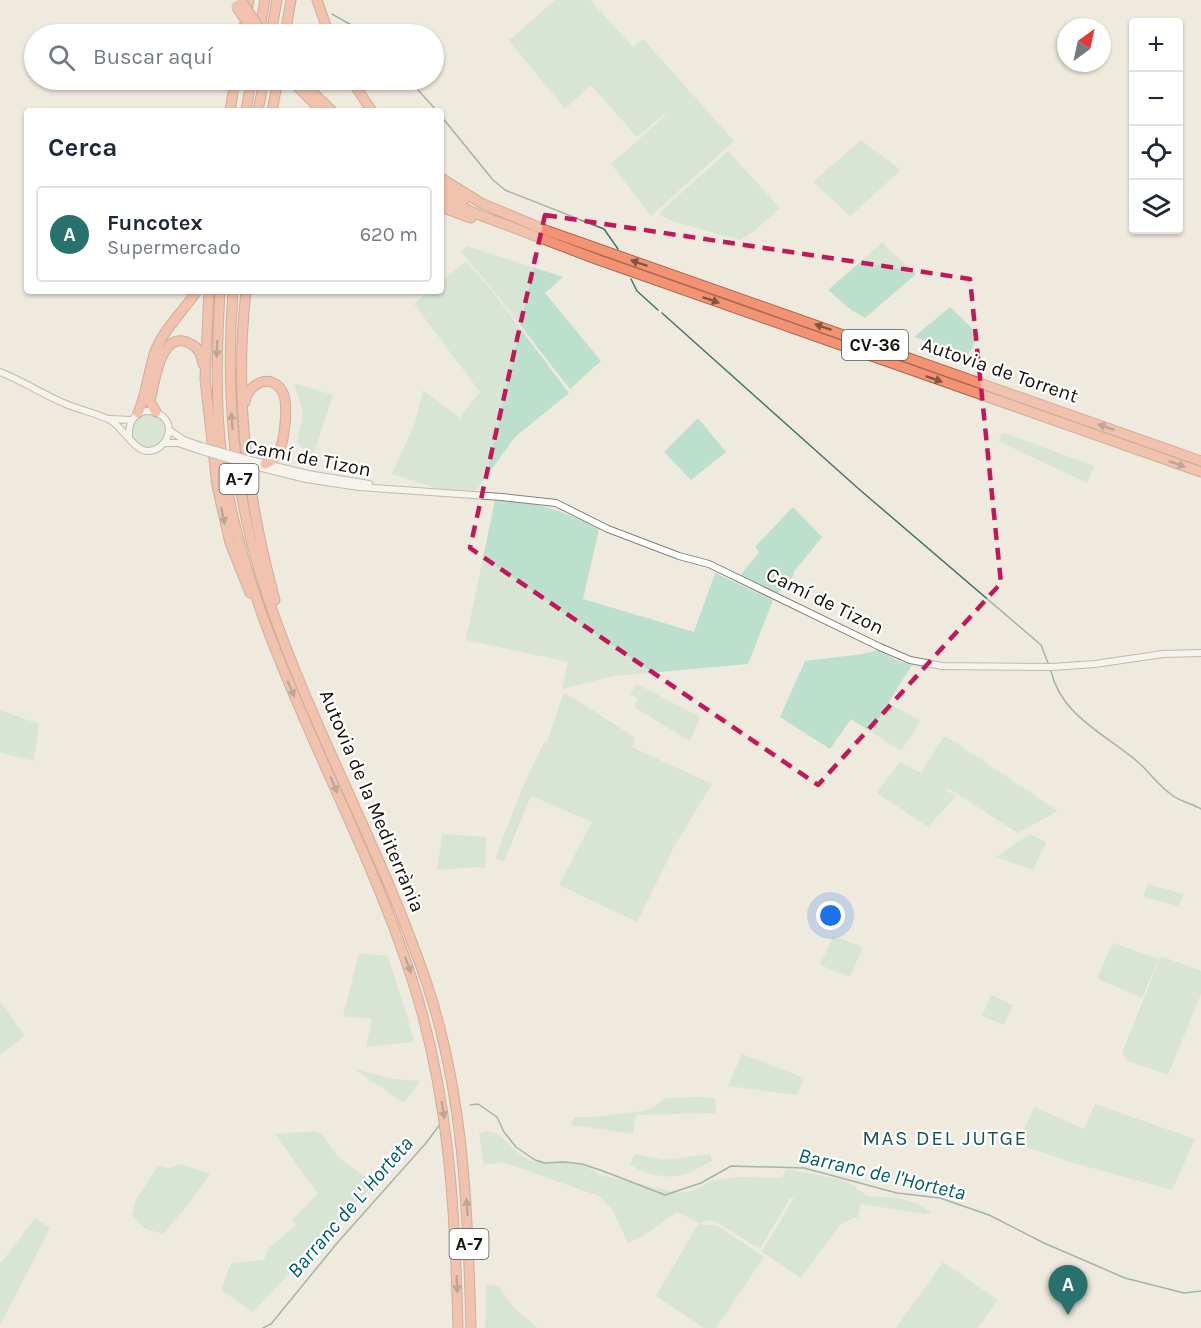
<!DOCTYPE html>
<html lang="es">
<meta charset="utf-8">
<style>
body{margin:0;font-family:Karla,sans-serif;background:#f6f6f7;color:#1f2937}
.controls{position:absolute;right:18px;top:18px;display:grid;overflow:hidden;border-radius:6px;box-shadow:0 2px 4px #0004}
.controls button{width:54px;height:54px;display:grid;place-items:center;padding:0;border:0;border-bottom:2px solid #e0e1e3;background:#fff;color:#1f2937;font:30px sans-serif}
.compass{position:absolute;left:1057px;top:18px;width:54px;height:54px;border-radius:50%;background:#fff;box-shadow:0 2px 4px #0004;rotate:33deg}
.you{position:absolute;left:831px;top:916px;width:21px;height:21px;margin:-15px;border:4px solid #fff;border-radius:50%;background:#1a73e8;box-shadow:0 0 0 9px #1a73e833}
.badge{display:grid;place-items:center;width:39px;height:39px;border-radius:50%;background:#28726e;color:#fff;font-size:20px;font-weight:700}
.pin{position:absolute;translate:-50% -50px;filter:drop-shadow(0 2px 3px #0008)}
.pin::after{content:'';position:absolute;top:32px;width:21px;height:18px;background:inherit;clip-path:polygon(0 0,100% 0,50% 100%)}
.list{margin:0;padding:0;list-style:none}
h2{display:flex;justify-content:space-between;align-items:center;height:78px;margin:0;padding:0 24px;font-size:26px}
h2 small{font-size:20px;font-weight:400;color:#747a83}
.list li{display:grid;grid-template-columns:39px 1fr auto;gap:18px;align-items:center;box-sizing:border-box;height:96px;margin:0 12px 12px;padding:0 12px;border:2px solid #e0e1e3;border-radius:6px}
.list b{display:block;font-size:22px;white-space:nowrap}
.list p{margin:0;font-size:20px;white-space:nowrap;color:#747a83}
.list em{font-size:20px;font-style:normal;color:#747a83}
.icon{flex:none;width:33px;height:33px;fill:none;stroke:currentColor;stroke-width:2;stroke-linecap:round;stroke-linejoin:round}
.map{position:relative;flex:none;width:1201px;height:1328px;overflow:hidden}
.search{position:absolute;background:#fff;box-shadow:0 2px 4px #0004;left:24px;top:24px;width:420px;height:66px;display:flex;align-items:center;gap:15px;box-sizing:border-box;padding:0 21px;border-radius:33px;color:#747a83;font-size:22px}
.panel{position:absolute;background:#fff;box-shadow:0 2px 4px #0004;left:24px;top:108px;width:420px;height:186px;border-radius:6px}
.map>svg:first-child{display:block}
</style>
<div class="map">
<svg width="1201" height="1328" viewBox="0 0 1201 1328">
<rect width="100%" height="100%" fill="#eeeadd"/>
<!-- green -->
<path fill="#bddfcd" d="M555 0H590L633 47 643 39 734 141 651 216 611 164 666 115 664 114 637 137 591 85 565 109 508 39 512 38Z
M861 140 901 170 850 216 813 182Z
M728 151 780 208 757 229 740 240 675 222 659 215 660 212Z
M882 243 916 274 865 318 851 310 828 290Z
M467 246 563 277 545 293 601 361 570 389C533 343 500 296 461 252Z
M466 261 489 287 569 393 515 437 475 492 442 490 392 474 415 423 423 390 460 418 480 392 414 304 430 291H441V282Z
M950 307 979 335 968 355 914 337Z
M294 383 333 395 313 456 304 450 297 442 303 412Z
M131 431a17 17 0 1 1 34 0a17 17 0 1 1-34 0Z
M698 418 726 452 691 480 664 452Z
M1005 433 1094 466 1087 483 998 441 1001 435Z
M495 500C539 503 560 509 599 529L583 599 694 632 715 573 773 600 748 664 614 676 562 689 568 662 466 640Z
M793 507 822 537 793 573 794 575 777 594 740 576 759 552 755 547Z
M878 650 898 661 912 665 888 703 921 721 901 751 851 719 830 749 780 717 805 661 863 654Z
M637 684 700 717 690 741 634 707 638 699 630 694Z
M563 694H567L636 738 632 747 712 784 674 847 637 922 559 885 592 822 531 796 504 861 495 859 521 791 544 742 547 743Z
M0 710 39 724 34 761 0 753Z
M944 736 955 742 1058 811 1018 833 948 788 947 791 956 796 928 827 877 793 900 762 921 773Z
M442 834 486 837 485 868 479 867 437 870Z
M1030 834 1046 842 1033 870 996 857Z
M1148 884 1184 894 1178 906 1143 897Z
M833 936 863 947 850 977 820 965Z
M1113 943 1159 959 1142 998 1097 978Z
M359 953 388 956 414 1039 412 1042 366 1047 372 1019 343 1016Z
M1161 956 1201 971V994L1168 1075 1128 1061 1122 1053Z
M991 995 1013 1005 1004 1025 982 1016Z
M1 1003 25 1036 0 1055V1004Z
M742 1054 804 1078 797 1095 728 1086Z
M354 1069 394 1079 420 1081 404 1103Z
M701 1097 715 1098 716 1113 636 1115 633 1134 571 1125 574 1117H592L643 1111 652 1108 666 1098Z
M1095 1104 1195 1139 1172 1190 1070 1162 1018 1144 1034 1107 1084 1129Z
M316 1131C326 1135 328 1145 335 1153 344 1164 362 1173 374 1184L253 1312 221 1290 231 1263 264 1260 268 1249 296 1225 292 1220 318 1194 275 1134Z
M487 1131C506 1133 514 1156 533 1161 543 1164 555 1160 565 1161 575 1162 592 1168 600 1175L679 1193 692 1191 711 1181 737 1177 782 1178 787 1169 839 1179 851 1184 867 1196 898 1198 918 1204 932 1213 925 1214 861 1204 858 1217 847 1221 839 1226 801 1278 762 1252 794 1198H790L760 1249 717 1222 710 1220 700 1223 703 1225H716L764 1257 716 1328H704L656 1296 699 1223 677 1212 643 1236 628 1243 612 1209 599 1196 502 1162 484 1165 479 1133Z
M635 1154 663 1160 710 1154 712 1161C703 1165 695 1171 686 1174 667 1180 646 1174 630 1165Z
M180 1164 210 1174 186 1207 163 1234 146 1229 132 1216 136 1200 158 1166 169 1168Z
M35 1218 50 1228 0 1325V1264Z
M943 1262 998 1300 978 1328H896Z
M486 1284 499 1286 512 1306 538 1328H485Z"/>
<g fill="none" stroke-linecap="round" stroke-linejoin="round">
<!-- stream -->
<path stroke="#487274" stroke-width="1.5" d="M332 14 367 34
M409 80 437 111
M441 116 493 180 505 190 604 229 618 249
M631 279 637 291 658 310
M662 313 860 490 1041 645 1048 663
M1051 671C1061 716 1107 735 1139 763 1150 773 1159 786 1172 795 1180 802 1192 803 1201 809
M470 1105 478 1104 497 1117 504 1132 516 1147 535 1160 545 1163 564 1162 582 1164 603 1171 665 1195 701 1183 731 1166 804 1168 897 1193 940 1198 989 1215 1044 1243 1125 1278 1184 1293 1201 1291
M263 1328 271 1324 338 1242 426 1143 441 1123"/>
<!-- minor casing -->
<g stroke="#848175" stroke-width="8">
<path id="minor" d="M0 372C23 381 44 395 66 404 80 410 96 413 110 420 123 427 134 451 148 451 159 451 168 441 169 430 169 407 127 400 129 437
M109 419 131 420
M169 430 184 440 201 446
M164 443H178L202 451
M254 461 308 474 369 484
M253 466 306 479 359 487 502 497 556 503 608 529 679 556 709 564 880 647 910 660 942 666 1052 667 1095 664 1163 654 1201 653"/>
</g>
<!-- highway casing -->
<g stroke="#a66750" stroke-width="11">
<path id="highway" d="M317 0 329 34
M259 33 265 0
M243 34 249 0
M271 34 277 0
M285 34 291 0
M291 80 322 111
M300 80 332 111
M351 80 372 111
M230 111 235 80
M246 111 251 80
M258 111 264 80
M272 111 278 80
M441 178 481 203 548 231 1201 461
M441 187 465 199
M441 197 477 214 596 259 1201 472
M441 207 471 218
M209 291 205 379 217 486 230 543 250 593
M220 291C217 347 215 403 222 458 248 643 354 801 411 976 449 1092 455 1207 458 1328
M233 291C226 385 232 479 259 570 302 711 378 840 426 981 464 1093 468 1211 471 1328
M246 291C234 398 247 497 275 600
M245 402C247 384 271 372 282 391 289 403 285 446 276 456 273 460 269 462 265 464
M156 412 150 401C155 383 160 327 191 344 199 348 202 356 203 364
M138 413C147 393 148 370 156 349 165 328 184 310 197 291"/>
</g>
<!-- minor -->
<use href="#minor" stroke="#fff" stroke-width="6"/>
<!-- highway -->
<use href="#highway" stroke="#f49373" stroke-width="9"/>
<!-- minor-bridge casing -->
<g stroke="#848175" stroke-width="8" stroke-linecap="butt">
<path id="minor-bridge" d="M201 446 254 461
M202 451 253 466"/>
</g>
<!-- highway-bridge casing -->
<g stroke="#a66750" stroke-width="11" stroke-linecap="butt">
<path id="highway-bridge" d="M241 0 263 34
M236 6 255 34"/>
</g>
<!-- minor-bridge -->
<use href="#minor-bridge" stroke="#fff" stroke-width="6"/>
<!-- highway-bridge -->
<use href="#highway-bridge" stroke="#f49373" stroke-width="9"/>
</g>
<!-- one-way arrows -->
<defs><path id="oneway-solid" d="M-6-.8H1V-3.2L6.5 0L1 3.2V.8H-6Z" transform="scale(1.5)"/></defs>
<g fill="#845441">
<use href="#oneway-solid" transform="translate(639 263) rotate(-161)"/>
<use href="#oneway-solid" transform="translate(711 300) rotate(19)"/>
<use href="#oneway-solid" transform="translate(823 327) rotate(-161)"/>
<use href="#oneway-solid" transform="translate(217 349) rotate(92)"/>
<use href="#oneway-solid" transform="translate(934 379) rotate(19)"/>
<use href="#oneway-solid" transform="translate(232 421) rotate(-95)"/>
<use href="#oneway-solid" transform="translate(1106 427) rotate(-161)"/>
<use href="#oneway-solid" transform="translate(1177 464) rotate(19)"/>
<use href="#oneway-solid" transform="translate(223 516) rotate(78)"/>
<use href="#oneway-solid" transform="translate(291 689) rotate(67)"/>
<use href="#oneway-solid" transform="translate(334 785) rotate(67)"/>
<use href="#oneway-solid" transform="translate(408 965) rotate(70)"/>
<use href="#oneway-solid" transform="translate(443 1110) rotate(81)"/>
<use href="#oneway-solid" transform="translate(467 1207) rotate(-94)"/>
<use href="#oneway-solid" transform="translate(457 1284) rotate(88)"/>
</g>
<!-- marked area -->
<path d="M0 0H1201V1328H0ZM545 215 970 279 1001 583 818 785 470 548Z" fill="#eeeadd" fill-opacity=".55" fill-rule="evenodd"/>
<path fill="none" stroke="#c2185b" stroke-width="4.5" stroke-dasharray="12 8" stroke-linejoin="round" d="M545 215 970 279 1001 583 818 785 470 548Z"/>
<g text-anchor="middle" dominant-baseline="central" stroke-width="4.5" stroke-linejoin="round" paint-order="stroke">
<!-- shield labels -->
<g fill="#fff" stroke="#5b5a57" stroke-width="1.5">
<rect x="842" y="330" width="66" height="30" rx="4.5"/>
<rect x="219.5" y="464" width="39" height="30" rx="4.5"/>
<rect x="449.5" y="1229" width="39" height="30" rx="4.5"/>
</g>
<g font-size="18" font-weight="bold" fill="#15140f">
<text x="875" y="345">CV-36</text>
<text x="239" y="479">A-7</text>
<text x="469" y="1244">A-7</text>
</g>
<!-- street labels -->
<g font-size="20" fill="#15140f" stroke="#fff">
<text transform="translate(1000 370) rotate(19)">Autovia de Torrent</text>
<text transform="translate(308 458) rotate(11)">Camí de Tizon</text>
<text transform="translate(825 601) rotate(26)">Camí de Tizon</text>
<text transform="translate(372 801) rotate(67)">Autovia de la Mediterrània</text>
</g>
<!-- neighbourhood labels -->
<g font-size="21" letter-spacing="1.5" fill="#1b5653" stroke="#fff">
<text x="945" y="1138">MAS DEL JUTGE</text>
</g>
<!-- water labels -->
<g font-size="21" font-style="italic" fill="#005e63" stroke="#fff">
<text transform="translate(882 1174) rotate(13)">Barranc de l'Horteta</text>
<text transform="translate(350 1207) rotate(-49)">Barranc de L' Horteta</text>
</g>
</g>
</svg>
<div class="controls">
<button>+</button>
<button>−</button>
<button><svg class="icon" aria-label="locate" viewBox="0 0 24 24"><circle cx="12" cy="12" r="6"/><path d="M12 2v4M12 18v4M2 12h4M18 12h4"/></svg></button>
<button><svg class="icon" aria-label="layers" viewBox="0 0 24 24"><path d="M12 4l9 5-9 5-9-5zM3 14l9 5 9-5"/></svg></button>
</div>
<svg class="compass" viewBox="-18 -18 36 36"><path d="M0-13l5 13h-10z" fill="#e53935"/><path d="M0 13l5-13h-10z" fill="#747a83"/></svg>
<div class="you"></div>
<div class="pin badge" style="left:1068px;top:1315px">A</div>
<div class="search"><svg class="icon" aria-label="search" viewBox="0 0 24 24"><circle cx="10" cy="10" r="6"/><path d="M15 15l6 6"/></svg>Buscar aquí</div>
<section class="panel">
<h2>Cerca<small></small></h2>
<ul class="list">
<li><span class="badge">A</span><div><b>Funcotex</b><p>Supermercado</p></div><em>620 m</em></li>
</ul>
</section>
</div>
